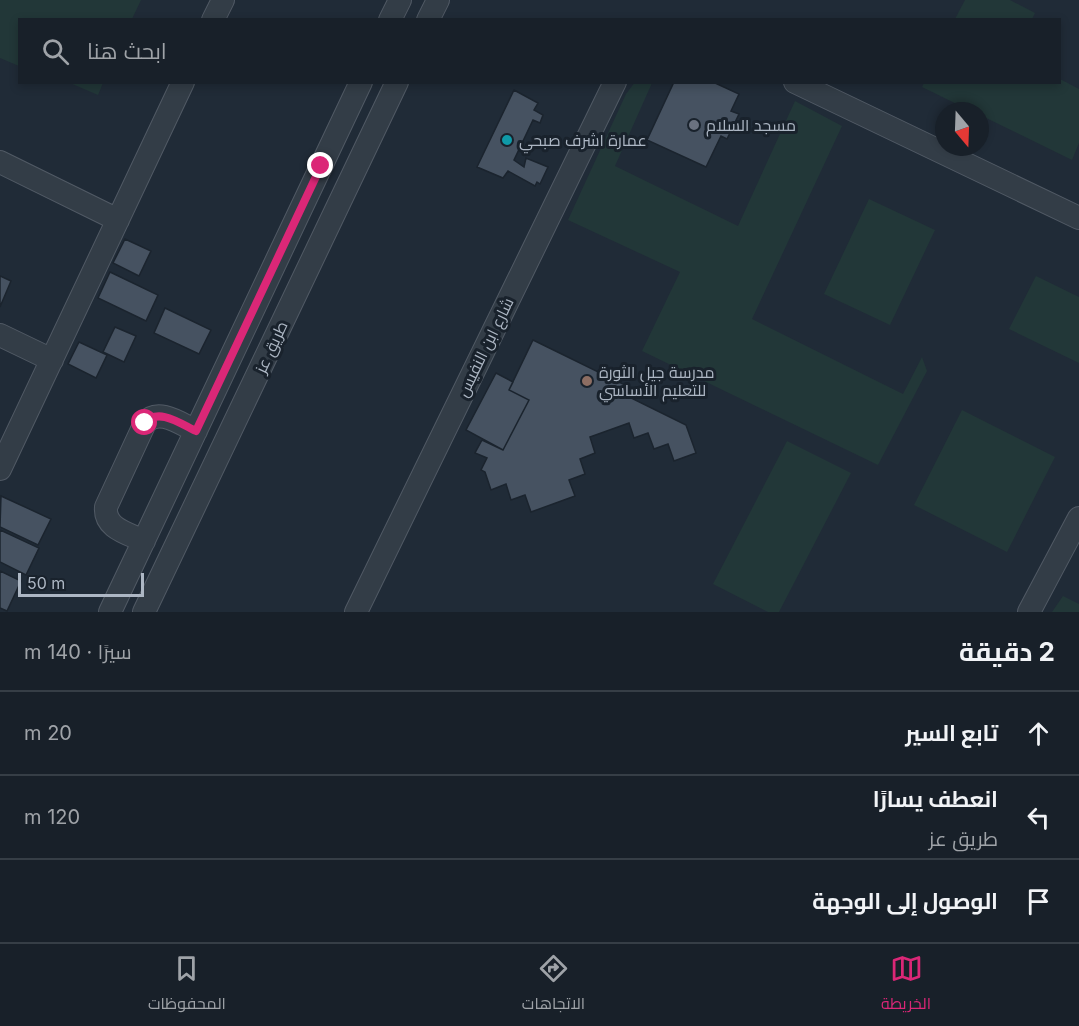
<!DOCTYPE html>
<html lang="ar">
<meta charset="utf-8">
<style>
body{margin:0;font-family:Inter,Cairo,sans-serif;background:#252d35;color:#f1f3f6;direction:rtl}
.compass{position:absolute;left:935px;top:102px;width:54px;height:54px;border-radius:50%;background:#182029;box-shadow:0 3px 9px #0003;rotate:161deg}
.scale{position:absolute;left:18px;bottom:15px;width:126px;box-sizing:border-box;padding-left:6px;border:3px solid #adb7c4;border-top:0;font-size:16px;line-height:21px;white-space:nowrap;color:#adb7c4;-webkit-text-stroke:4px #19222c;paint-order:stroke}
.stop{position:absolute;width:18px;height:18px;margin:-14px;border:4px solid #db2777;border-radius:50%;background:#fff}
.stop.end{background:#db2777;border-color:#fff;box-shadow:0 2px 6px #0008}
.list{margin:0;padding:0;list-style:none}
h2{display:flex;justify-content:space-between;align-items:center;height:78px;margin:0;padding:0 24px;font-size:26px}
h2 small{font-size:20px;font-weight:400;color:#9fa3a8}
.list li{display:grid;grid-template-columns:39px 1fr auto;gap:18px;align-items:center;box-sizing:border-box;height:84px;padding:0 24px;border-top:2px solid #363e46}
.list b{display:block;font-size:22px;white-space:nowrap}
.list p{margin:0;font-size:20px;white-space:nowrap;color:#9fa3a8}
.list em{font-size:20px;font-style:normal;color:#9fa3a8}
.icon{flex:none;width:33px;height:33px;fill:none;stroke:currentColor;stroke-width:2;stroke-linecap:round;stroke-linejoin:round}
.map{position:relative;flex:none;width:1079px;height:612px;overflow:hidden;direction:ltr}
.search{position:absolute;background:#182029;box-shadow:0 3px 9px #0003;left:18px;right:18px;top:18px;height:66px;display:flex;align-items:center;gap:15px;box-sizing:border-box;padding:0 21px;border-radius:0px;color:#9fa3a8;font-size:22px}
.sheet{height:330px;background:#182029}
nav{display:flex;justify-content:space-around;align-items:center;box-sizing:border-box;height:84px;border-top:2px solid #363e46;background:#182029;font-size:16px;color:#9fa3a8}
nav a{display:grid;justify-items:center;gap:3px}
nav .on{color:#db2777}
.map>svg:first-child{display:block}
</style>
<div class="map">
<svg width="1079" height="612" viewBox="0 0 1079 612">
<rect width="100%" height="100%" fill="#202b37"/>
<!-- green -->
<path fill="#223738" d="M0 0H141L132 19 20 20 19 66 0 58Z
M965 0H1010L1035 13 1032 19H955Z
M1060 79 1079 89V143L1072 160 980 115V111H971L922 87 924 83 1060 82Z
M635 82 652 83 615 166 738 226 795 101 842 126 752 319 903 394 922 357 927 371 878 465 642 351 680 272 568 220 626 94Z
M70 83H103L98 95Z
M869 199 935 230 890 325 824 294Z
M1036 276 1079 297V363L1009 329Z
M962 410 1055 457 1007 552 914 505Z
M787 441 851 473 779 612H768L713 584Z
M1063 596 1079 604V612H1052Z"/>
<!-- building -->
<path fill="#465261" stroke="#1b242e" stroke-width="1.5" d="M674 82H713L739 94 731 111 739 114 727 139 721 136 706 167 647 140Z
M514 90 538 103 534 110 543 115 540 123 533 120 514 160 524 167 526 158 548 167 540 184 537 182 535 186 508 171 503 178 477 167Z
M125 239 151 251 139 276 113 263Z
M110 272 158 295 146 321 98 298Z
M0 276 11 281 0 307Z
M165 308 211 330 199 354 154 333Z
M115 327 136 336 124 362 103 352Z
M533 340 625 385 630 391 627 396 686 425 696 453 674 461 668 444 654 449 648 433 634 438 629 423 590 437 595 453 580 459 585 474 569 480 575 496 531 512 525 495 511 500 506 484 491 490 485 472 481 470 487 458 475 453 482 440 503 450 529 400 509 390Z
M79 342 107 355 96 378 68 364Z
M496 373 513 382 509 390 529 400 503 450 466 430Z
M1 496 51 519 38 545 0 527Z
M0 530 39 548 26 575 0 562Z
M0 571 21 581 7 611 0 608Z"/>
<g fill="none" stroke-linecap="round" stroke-linejoin="round">
<!-- minor casing -->
<g stroke="#515a65" stroke-width="24">
<path id="minor" d="M213 20 223 0
M390 20 400 0
M428 20 438 0
M795 82 1079 218
M0 162 118 220
M0 335 52 360
M0 469 183 82
M144 541C127 533 104 528 106 507L145 423C158 407 181 424 196 431
M110 612 361 82
M144 612 397 82
M356 612 615 82
M1029 612 1079 518"/>
</g>
<!-- minor -->
<use href="#minor" stroke="#333d47" stroke-width="22"/>
</g>
<g fill="none" stroke-linecap="round" stroke-linejoin="round">
<!-- route -->
<path stroke="#db2777" stroke-width="8" d="M145 423C158 407 181 424 196 431L321 166"/>
</g>
<!-- markers -->
<circle fill="#6b7280" stroke="#19222c" stroke-width="2" cx="694" cy="125" r="6"/>
<circle fill="#0f9aa8" stroke="#19222c" stroke-width="2" cx="507" cy="140" r="6"/>
<circle fill="#8d6e63" stroke="#19222c" stroke-width="2" cx="587" cy="381" r="6"/>
<g text-anchor="middle" dominant-baseline="central" stroke-width="6" stroke-linejoin="round" paint-order="stroke">
<!-- poi labels -->
<g font-size="16" fill="#adb7c4" stroke="#19222c" text-anchor="start">
<text x="706" y="125">مسجد السلام</text>
<text x="519" y="140">عمارة اشرف صبحي</text>
<text x="599" y="372">مدرسة جيل الثورة<tspan x="599" dy="18">للتعليم الأساسي</tspan></text>
</g>
<!-- street labels -->
<g font-size="16" fill="#adb7c4" stroke="#19222c">
<text transform="translate(271 347) rotate(-65)">طريق عز</text>
<text transform="translate(485 347) rotate(-64)">شارع ابن النفيس</text>
</g>
</g>
</svg>
<svg class="compass" viewBox="-18 -18 36 36"><path d="M0-13l5 13h-10z" fill="#e53935"/><path d="M0 13l5-13h-10z" fill="#9fa3a8"/></svg>
<div class="scale">50 m</div>
<div class="stop" style="left:145px;top:423px"></div>
<div class="stop end" style="left:321px;top:166px"></div>
<div class="search"><svg class="icon" aria-label="search" viewBox="0 0 24 24"><circle cx="10" cy="10" r="6"/><path d="M15 15l6 6"/></svg>ابحث هنا</div>
</div>
<section class="sheet">
<h2>2 دقيقة<small>سيرًا · 140 m</small></h2>
<ul class="list">
<li><svg class="icon" aria-label="ahead" viewBox="0 0 24 24"><path d="M12 20V5M6 11l6-6 6 6"/></svg><div><b>تابع السير</b></div><em>20 m</em></li>
<li><svg class="icon" aria-label="left" viewBox="0 0 24 24"><path d="M17 20v-9H6M10 6l-5 5 5 5"/></svg><div><b>انعطف يسارًا</b><p>طريق عز</p></div><em>120 m</em></li>
<li><svg class="icon" aria-label="arrive" viewBox="0 0 24 24"><path d="M6 21V4h12l-3 4 3 4H6"/></svg><div><b>الوصول إلى الوجهة</b></div></li>
</ul>
</section>
<nav>
<a class="on"><svg class="icon" aria-label="map" viewBox="0 0 24 24"><path d="M3 6l6-2 6 2 6-2v14l-6 2-6-2-6 2zM9 4v14M15 6v14"/></svg>الخريطة</a>
<a><svg class="icon" aria-label="directions" viewBox="0 0 24 24"><path d="M12 3l9 9-9 9-9-9zM9 14v-3h6M13 9l2 2-2 2"/></svg>الاتجاهات</a>
<a><svg class="icon" aria-label="saved" viewBox="0 0 24 24"><path d="M7 4h10v16l-5-4-5 4z"/></svg>المحفوظات</a>
</nav>
